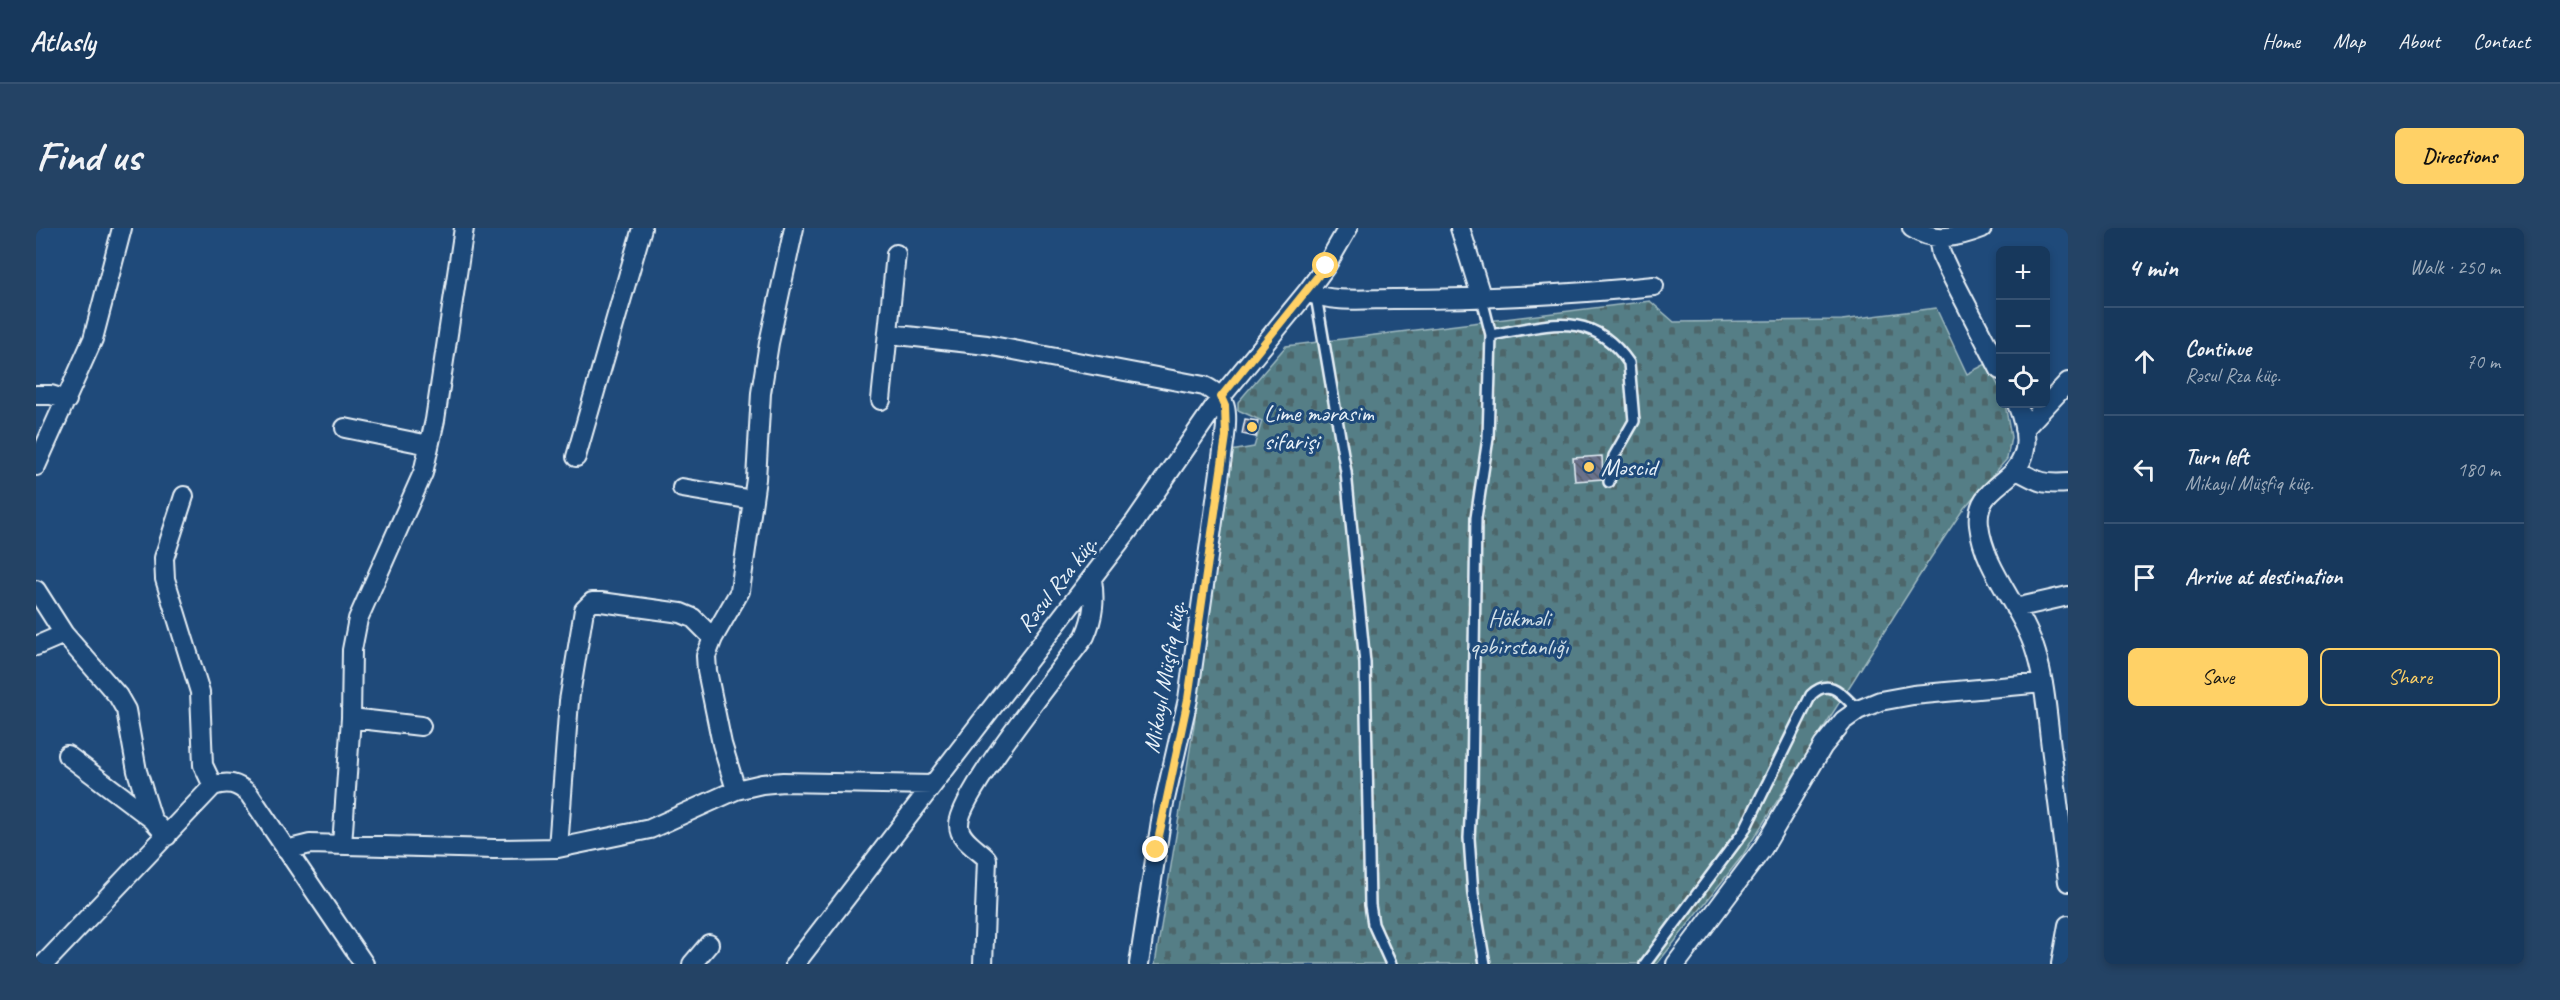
<!DOCTYPE html>
<meta charset="utf-8">
<style>
body{margin:0;font-family:Caveat,sans-serif;background:#244365;color:#f1f3f6}
.controls{position:absolute;right:18px;top:18px;display:grid;overflow:hidden;border-radius:9px;box-shadow:0 3px 9px #0003}
.controls button{width:54px;height:54px;display:grid;place-items:center;padding:0;border:0;border-bottom:2px solid #365272;background:#17385c;color:#f1f3f6;font:30px sans-serif}
.stop{position:absolute;width:18px;height:18px;margin:-14px;border:4px solid #ffd166;border-radius:50%;background:#fff}
.stop.end{background:#ffd166;border-color:#fff;box-shadow:0 2px 6px #0008}
.list{margin:0;padding:0;list-style:none}
h2{display:flex;justify-content:space-between;align-items:center;height:78px;margin:0;padding:0 24px;font-size:26px}
h2 small{font-size:20px;font-weight:400;color:#9eacbb}
.list li{display:grid;grid-template-columns:39px 1fr auto;gap:18px;align-items:center;box-sizing:border-box;height:108px;padding:0 24px;border-top:2px solid #365272}
.list b{display:block;font-size:22px;white-space:nowrap}
.list p{margin:0;font-size:20px;white-space:nowrap;color:#9eacbb}
.list em{font-size:20px;font-style:normal;color:#9eacbb}
.actions{display:flex;gap:12px;padding:18px 24px}
.actions a{flex:1;padding:14px 0;border:2px solid #ffd166;border-radius:9px;text-align:center;font-size:21px;color:#ffd166}
.actions .main{background:#ffd166;color:#111}
.icon{flex:none;width:33px;height:33px;fill:none;stroke:currentColor;stroke-width:2;stroke-linecap:round;stroke-linejoin:round}
.map{position:relative;flex:none;width:2032px;height:736px;overflow:hidden;border-radius:9px}
header{display:flex;align-items:center;gap:36px;box-sizing:border-box;height:84px;padding:0 30px;background:#17385c;border-bottom:2px solid #365272}
header strong{font-size:28px}
nav{display:flex;gap:33px;margin-inline-start:auto;font-size:21px}
.intro{display:flex;align-items:center;justify-content:space-between;box-sizing:border-box;height:144px;padding:0 36px}
h1{margin:0;font-size:42px}
.button{padding:15px 27px;border-radius:9px;background:#ffd166;color:#111;font-size:21px;font-weight:700}
main{display:flex;gap:36px;padding:0 36px}
aside{flex:1;background:#17385c;border-radius:9px;box-shadow:0 3px 9px #0003}
.map>svg:first-child{display:block}
</style>
<header>
<strong>Atlasly</strong>
<nav><a>Home</a><a>Map</a><a>About</a><a>Contact</a></nav>
</header>
<div class="intro"><h1>Find us</h1><a class="button">Directions</a></div>
<main>
<div class="map">
<svg width="2032" height="736" viewBox="0 0 2032 736">
<defs>
<pattern id="cemetery-stones" width="16" height="16" patternUnits="userSpaceOnUse" patternTransform="scale(1.5)"><rect width="16" height="16" fill="#547e86"/><path d="M2 7V4a2 2 0 0 1 4 0v3zM10 15v-3a2 2 0 0 1 4 0v3z" fill="#4e666b"/></pattern>
<pattern id="building-back-hatch" width="6" height="6" patternUnits="userSpaceOnUse" patternTransform="scale(1.5)"><rect width="6" height="6" fill="#6a728c"/><path d="M-1 5l2 2M0 0l6 6M5-1l2 2" fill="none" stroke="#585d6b"/></pattern>
</defs>
<rect width="100%" height="100%" fill="#1f4a7a"/>
<filter id="ink" filterUnits="userSpaceOnUse"><feTurbulence type="fractalNoise" baseFrequency=".0167" numOctaves="2"/><feDisplacementMap in="SourceGraphic" scale="12" xChannelSelector="R" yChannelSelector="G"/><feConvolveMatrix kernelMatrix="1 2 1 2 8 2 1 2 1" color-interpolation-filters="sRGB"/></filter>
<g filter="url(#ink)">
<!-- cemetery -->
<path fill="url(#cemetery-stones)" stroke="#9eb8bf" stroke-width="1.5" d="M1614 73 1638 94 1806 92 1900 80 1931 146 1950 136 1964 160V176H1969L1975 209 1971 231 1928 280 1894 331 1707 627 1621 736H1119L1158 497 1195 223 1218 219 1226 193 1202 182V174L1250 118Z"/>
<!-- building -->
<path fill="url(#building-back-hatch)" stroke="#e8f1f8" stroke-width="1.5" d="M1209 191 1222 193 1220 209 1206 206Z
M1566 228 1567 251 1539 253 1537 230Z"/>
<g fill="none" stroke-linecap="round" stroke-linejoin="round">
<!-- lane casing -->
<g stroke="#e8f1f8" stroke-width="14">
<path id="lane" d="M1280 68 1310 244 1329 435 1334 677 1337 696 1355 736
M1446 71 1455 107 1452 210 1440 290 1436 558 1433 610 1437 666 1449 736
M1455 107C1510 98 1555 79 1593 135L1598 193 1578 228 1573 254
M1609 736 1708 603 1775 467C1795 448 1807 468 1822 482"/>
</g>
<!-- street casing -->
<g stroke="#e8f1f8" stroke-width="22">
<path id="street" d="M1424 0 1446 71
M1876 0C1898 15 1923 9 1946 0
M1902 10 1905 26 1912 41 1964 142
M1271 64C1296 75 1330 71 1357 71 1445 71 1531 67 1618 58
M853 106 951 117 1168 158C1192 169 1192 184 1189 208L1152 471 1127 580 1103 736
M0 167H15L31 172
M845 172 860 26
M1981 176C2015 261 1937 244 1943 297 1948 343 1987 380 2000 425 2009 455 2011 487 2015 519 2021 564 2026 609 2032 654
M309 200 393 217
M1988 201 2032 154
M540 229 606 0
M0 238 57 111 86 0
M1981 242C2002 254 2008 257 2032 255
M646 260 717 272
M148 268 128 330 129 351 164 464 167 537 177 558
M0 362 28 406 82 468 90 482 101 543 116 591 131 608
M1979 380 2032 368
M0 418 28 406
M315 490 385 498
M31 527 116 591
M700 562 686 516 671 443 670 428 677 410 704 363 720 251 725 165 733 115 758 0
M306 617 315 490 316 422 322 391 387 245 399 192 428 0
M522 620 533 473 548 382 556 374H565L645 385 657 390 677 410
M250 622 274 616 458 621 522 620 614 601 700 562 726 556 747 554 896 557
M8 736 177 558C192 553 201 555 213 566L328 736
M656 736 673 716
M759 736 1098 295 1185 169 1271 64 1290 38 1312 0
M947 736 951 631C942 621 923 612 923 597 922 567 1026 440 1049 408 1058 388 1059 372 1056 351
M1640 736 1727 620 1787 518 1808 492 1822 482 1844 473 1877 467 2007 455
M2025 736 2032 697"/>
</g>
<!-- lane -->
<use href="#lane" stroke="#1f4a7a" stroke-width="9"/>
<!-- street -->
<use href="#street" stroke="#1f4a7a" stroke-width="18"/>
</g>
</g>
<g fill="none" stroke-linecap="round" stroke-linejoin="round" filter="url(#ink)">
<!-- route -->
<path stroke="#ffd166" stroke-width="8" d="M1120 622 1152 471 1190 208 1189 178 1185 169 1290 38"/>
</g>
<!-- markers -->
<g fill="#ffd166" stroke="#1f4a7a" stroke-width="2">
<circle cx="1216" cy="199" r="6"/>
<circle cx="1553" cy="239" r="6"/>
</g>
<g text-anchor="middle" dominant-baseline="central" stroke-width="6" stroke-linejoin="round" paint-order="stroke">
<!-- poi labels -->
<g font-size="24" fill="#e8f1f8" stroke="#1f4a7a" text-anchor="start">
<text x="1228" y="185">Lime mərasim<tspan x="1228" dy="28">sifarişi</tspan></text>
<text x="1565" y="239">Məscid</text>
</g>
<!-- street labels -->
<g font-size="24" fill="#e8f1f8" stroke="#1f4a7a">
<text transform="translate(1021 356) rotate(-52)">Rəsul Rza küç.</text>
<text transform="translate(1128 449) rotate(-80)">Mikayıl Müşfiq küç.</text>
</g>
<!-- park labels -->
<g font-size="24" fill="#d2e0e7" stroke="#1f4a7a">
<text x="1483" y="390">Hökməli<tspan x="1483" dy="28">qəbirstanlığı</tspan></text>
</g>
</g>
</svg>
<div class="controls">
<button>+</button>
<button>−</button>
<button><svg class="icon" aria-label="locate" viewBox="0 0 24 24"><circle cx="12" cy="12" r="6"/><path d="M12 2v4M12 18v4M2 12h4M18 12h4"/></svg></button>
</div>
<div class="stop" style="left:1290px;top:38px"></div>
<div class="stop end" style="left:1120px;top:622px"></div>
</div>
<aside>
<h2>4 min<small>Walk · 250 m</small></h2>
<ul class="list">
<li><svg class="icon" aria-label="ahead" viewBox="0 0 24 24"><path d="M12 20V5M6 11l6-6 6 6"/></svg><div><b>Continue</b><p>Rəsul Rza küç.</p></div><em>70 m</em></li>
<li><svg class="icon" aria-label="left" viewBox="0 0 24 24"><path d="M17 20v-9H6M10 6l-5 5 5 5"/></svg><div><b>Turn left</b><p>Mikayıl Müşfiq küç.</p></div><em>180 m</em></li>
<li><svg class="icon" aria-label="arrive" viewBox="0 0 24 24"><path d="M6 21V4h12l-3 4 3 4H6"/></svg><div><b>Arrive at destination</b></div></li>
</ul>
<div class="actions"><a class="main">Save</a><a>Share</a></div>
</aside>
</main>
